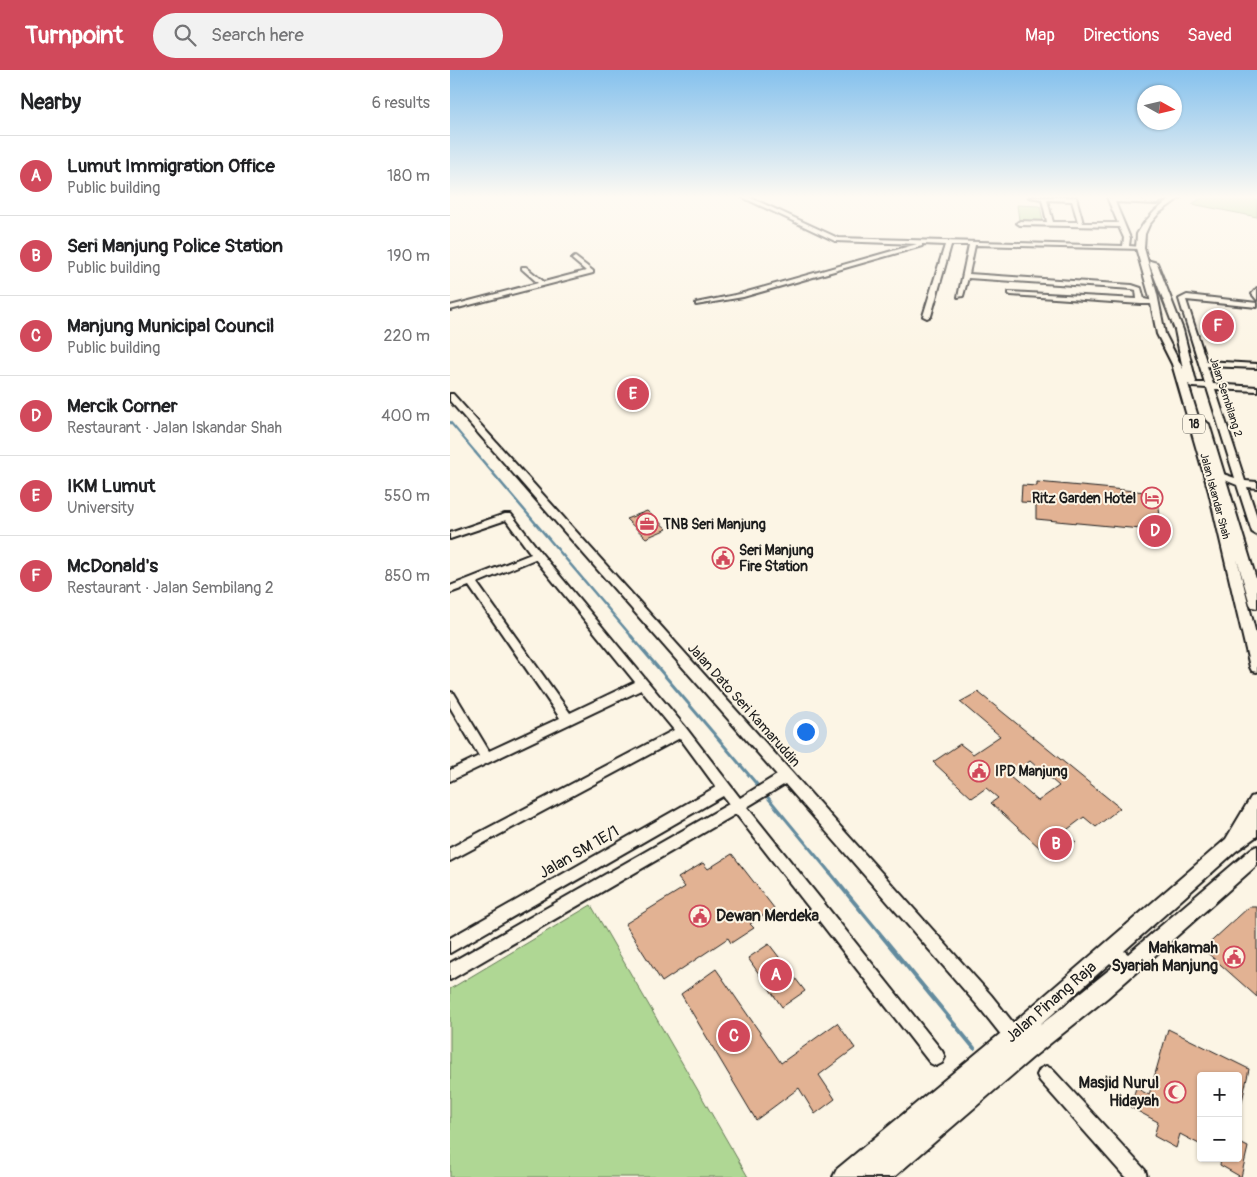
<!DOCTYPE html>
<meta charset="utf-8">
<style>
body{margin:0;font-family:Pangolin,sans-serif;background:#f2f2f2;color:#202124}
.controls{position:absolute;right:15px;bottom:15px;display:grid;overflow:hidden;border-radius:5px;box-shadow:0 1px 4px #0004}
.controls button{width:45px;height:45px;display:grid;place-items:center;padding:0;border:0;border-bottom:1px solid #e0e0e0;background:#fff;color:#202124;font:25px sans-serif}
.compass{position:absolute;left:687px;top:15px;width:45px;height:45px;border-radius:50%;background:#fff;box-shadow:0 1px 4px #0004;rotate:98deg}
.you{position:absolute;left:355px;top:661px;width:18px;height:18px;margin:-12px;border:4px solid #fff;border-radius:50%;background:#1a73e8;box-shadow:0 0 0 8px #1a73e833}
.badge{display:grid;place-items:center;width:32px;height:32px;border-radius:50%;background:#d1495b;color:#fff;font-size:16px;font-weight:700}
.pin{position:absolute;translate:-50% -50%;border:2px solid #fff;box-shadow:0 1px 5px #0006}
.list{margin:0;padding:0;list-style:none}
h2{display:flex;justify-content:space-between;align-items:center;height:65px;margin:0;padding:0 20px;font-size:21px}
h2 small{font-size:16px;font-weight:400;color:#757577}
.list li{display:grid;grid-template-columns:32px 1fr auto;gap:15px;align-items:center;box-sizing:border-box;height:80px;padding:0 20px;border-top:1px solid #e0e0e0}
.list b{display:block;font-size:19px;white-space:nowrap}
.list p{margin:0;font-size:16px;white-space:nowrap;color:#757577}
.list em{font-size:16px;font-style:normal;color:#757577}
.icon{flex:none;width:28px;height:28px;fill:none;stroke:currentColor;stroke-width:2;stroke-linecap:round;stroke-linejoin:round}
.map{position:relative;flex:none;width:807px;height:1107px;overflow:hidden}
header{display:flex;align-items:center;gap:30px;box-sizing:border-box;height:70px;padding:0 25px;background:#d1495b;color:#fff}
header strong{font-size:24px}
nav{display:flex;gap:28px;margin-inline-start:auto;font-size:18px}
.search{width:350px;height:45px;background:#f2f2f2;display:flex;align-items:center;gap:12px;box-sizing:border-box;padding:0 18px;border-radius:28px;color:#757577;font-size:19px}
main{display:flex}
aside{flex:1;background:#fff}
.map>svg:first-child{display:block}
</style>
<header>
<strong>Turnpoint</strong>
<div class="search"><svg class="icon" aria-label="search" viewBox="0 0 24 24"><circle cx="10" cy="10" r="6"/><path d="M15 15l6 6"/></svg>Search here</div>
<nav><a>Map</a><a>Directions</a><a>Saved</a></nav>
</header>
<main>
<aside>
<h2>Nearby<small>6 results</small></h2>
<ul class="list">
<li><span class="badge">A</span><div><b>Lumut Immigration Office</b><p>Public building</p></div><em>180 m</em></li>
<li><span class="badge">B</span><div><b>Seri Manjung Police Station</b><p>Public building</p></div><em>190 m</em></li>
<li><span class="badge">C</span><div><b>Manjung Municipal Council</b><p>Public building</p></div><em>220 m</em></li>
<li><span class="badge">D</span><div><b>Mercik Corner</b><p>Restaurant · Jalan Iskandar Shah</p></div><em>400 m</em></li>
<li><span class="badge">E</span><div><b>IKM Lumut</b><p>University</p></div><em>550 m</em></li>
<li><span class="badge">F</span><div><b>McDonald's</b><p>Restaurant · Jalan Sembilang 2</p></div><em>850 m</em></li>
</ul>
</aside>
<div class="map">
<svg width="807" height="1107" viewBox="0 0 807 1107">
<rect width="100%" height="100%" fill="#fcf5e5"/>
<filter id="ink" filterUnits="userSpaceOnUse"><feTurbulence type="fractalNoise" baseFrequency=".02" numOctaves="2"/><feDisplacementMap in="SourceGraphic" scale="10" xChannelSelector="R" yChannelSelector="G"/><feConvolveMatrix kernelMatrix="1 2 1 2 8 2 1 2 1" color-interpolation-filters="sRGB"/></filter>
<g filter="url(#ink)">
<!-- green -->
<path fill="#afd794" stroke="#667a58" d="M753 127H807V147L742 134Z
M567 135 590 136 593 151 569 150Z
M141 835 298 1107H0V919Z"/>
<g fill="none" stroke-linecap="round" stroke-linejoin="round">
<!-- stream-far3 -->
<path stroke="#638b9e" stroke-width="2" d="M0 352 26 383"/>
<!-- stream-far2 -->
<path stroke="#638b9e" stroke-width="2.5" d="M25 382 183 568"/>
<!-- stream-far1 -->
<path stroke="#638b9e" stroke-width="3" d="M181 566 310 718
M315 724 381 804"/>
<!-- stream -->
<path stroke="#638b9e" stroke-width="4" d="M380 803 524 978"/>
</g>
<!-- building -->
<path fill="#e2b293" stroke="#1c1c1c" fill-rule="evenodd" d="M754 252 780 253 783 261 756 260Z
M587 412 707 423 712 461 586 449V433L571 432 572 415 587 416Z
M197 441 217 459 196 468 176 449Z
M528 622 670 738 646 757 634 747 614 762 626 772 603 790 541 733 548 728 536 718 522 728 483 692 510 674 523 684 550 666 510 632ZM580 691 609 716 588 731 559 706Z
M282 784 324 838 300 854 304 858 281 873 278 868 212 912 175 854 235 817 228 808 253 793 258 799Z
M799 837H807V927L753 879Z
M319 874 355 921 332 937 298 888Z
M266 899 331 993 387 953 405 978 369 1005 385 1029 365 1044 349 1018 306 1050 231 924Z
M718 959 799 999 791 1036H788V1006H751V1075L730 1064 726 1078 704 1066 708 1052 680 1037 686 1018 699 1025Z
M788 1072 798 1077 791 1107 770 1095 771 1088H788Z"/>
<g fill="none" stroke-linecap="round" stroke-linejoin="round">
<!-- minor casing -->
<g stroke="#1c1c1c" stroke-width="4">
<path id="minor" d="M292 127H299L388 168 673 176 674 168 669 157 570 155 567 153 570 151 597 152 592 129 579 127H626L633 153H668L657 127 706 130 713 127H720L707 134 665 132 680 168 679 176 692 177V179L525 175 519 204 682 215 691 218 694 229 708 232 705 234H691L561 225 559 224V222L687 229 686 220 682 219 518 208 513 226 508 227 519 175H501L481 246 477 248 473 246 495 175 472 174V176L293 227 246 235V233L290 224 467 174 385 171ZM597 130 622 131 628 152H603Z
M125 187 143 201V203L0 240V236L88 213 72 199V197H76L94 212 136 201 123 190 122 189Z
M807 218V230L802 224Z
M737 225 807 233V237L736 230 756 291 807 294V298L757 296 763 314 807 317V321L765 319 795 411 807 412V418L797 417 807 447V465L802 462 787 415 765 406 770 403 785 408 757 318 742 317 738 315 742 313H755L729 229Z
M0 324H3L541 925 572 964 574 970 572 976 566 978 560 976 529 937 335 714 297 737 492 981 495 987 492 993 486 996 480 993 286 744 0 910V893L279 734 273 726 0 883V868L266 717 230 668 0 791V778L224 660 191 620 0 711V700L29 686 0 637V622L4 623 39 681 110 648 19 516 0 523V516L81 484 56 450 0 469V463L55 444H61L91 483 236 658 290 728 327 705 0 331ZM85 489 185 612 120 643 27 513Z
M596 996 602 999 695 1100 697 1107H675L590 1011 587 1005 590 999Z"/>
</g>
<!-- major casing -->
<g stroke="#1c1c1c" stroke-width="4">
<path id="major" d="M723 127H731L709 143 699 155 695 164 694 178 707 224 715 264 733 299 725 260 699 193 700 191 707 193 733 260 746 312 744 314H738L750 353 754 351 759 354 807 512V538L802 537 800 534 787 489 807 568V602L802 601 800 597 759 422 722 294 707 264 699 224 686 178 687 164 694 153 705 141Z
M807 725V766L786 781 674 881 678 884 801 779 807 776V795L657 928 582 988 444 1107H414L415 1105 413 1107H383L387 1099 556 959 776 769 801 727ZM660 893 664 896 588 957Z"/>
</g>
<!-- minor -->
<use href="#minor" fill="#fcf5e5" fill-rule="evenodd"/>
<!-- major -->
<use href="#major" fill="#fcf5e5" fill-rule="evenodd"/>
</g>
</g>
<!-- sky -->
<linearGradient id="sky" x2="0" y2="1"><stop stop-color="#85c1ed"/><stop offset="0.45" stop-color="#fefaf3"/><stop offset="1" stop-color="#fefaf3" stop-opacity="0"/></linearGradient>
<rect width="807" height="282" fill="url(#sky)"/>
<!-- icons -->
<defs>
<g id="hotel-ring" transform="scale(1.125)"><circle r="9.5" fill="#fcf5e5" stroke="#d1495b" stroke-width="1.5"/><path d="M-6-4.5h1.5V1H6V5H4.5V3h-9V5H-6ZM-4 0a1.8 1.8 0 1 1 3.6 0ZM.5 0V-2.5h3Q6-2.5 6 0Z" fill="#d1495b"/></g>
<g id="office-ring" transform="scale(1.125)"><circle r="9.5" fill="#fcf5e5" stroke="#d1495b" stroke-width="1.5"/><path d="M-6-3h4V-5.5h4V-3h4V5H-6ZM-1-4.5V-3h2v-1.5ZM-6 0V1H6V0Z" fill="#d1495b"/></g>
<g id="civic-ring" transform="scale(1.125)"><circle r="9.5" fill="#fcf5e5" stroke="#d1495b" stroke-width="1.5"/><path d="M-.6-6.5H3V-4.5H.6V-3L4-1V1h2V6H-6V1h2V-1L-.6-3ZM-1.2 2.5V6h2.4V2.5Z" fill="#d1495b"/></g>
<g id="mosque-ring" transform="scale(1.125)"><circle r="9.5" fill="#fcf5e5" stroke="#d1495b" stroke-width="1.5"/><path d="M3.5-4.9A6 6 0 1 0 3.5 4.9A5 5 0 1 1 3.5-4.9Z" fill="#d1495b"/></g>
</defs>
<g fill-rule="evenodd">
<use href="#hotel-ring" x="702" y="428"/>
<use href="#office-ring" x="197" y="454"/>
<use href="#civic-ring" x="273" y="488"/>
<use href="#civic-ring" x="529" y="701"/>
<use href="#civic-ring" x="250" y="846"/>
<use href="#civic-ring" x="784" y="887"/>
<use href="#mosque-ring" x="725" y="1022"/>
</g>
<g text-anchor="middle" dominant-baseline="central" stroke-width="4" stroke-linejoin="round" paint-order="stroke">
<!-- far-street labels -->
<g font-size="11" fill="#1c1c1c" stroke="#fcf5e5">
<text transform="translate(776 327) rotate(72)">Jalan Sembilang 2</text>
<text transform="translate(765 426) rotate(75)">Jalan Iskandar Shah</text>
</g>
<!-- shield labels -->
<rect fill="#fcf5e5" stroke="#5f5d58" stroke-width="1" x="733" y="344.5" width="22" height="19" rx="4"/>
<g font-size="12" font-weight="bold" fill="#1c1c1c">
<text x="744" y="354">18</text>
</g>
<!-- poi labels -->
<g font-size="14" font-weight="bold" fill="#1c1c1c" stroke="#fcf5e5" text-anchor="start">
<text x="686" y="428" text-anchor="end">Ritz Garden Hotel</text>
<text x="213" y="454">TNB Seri Manjung</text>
<text x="289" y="480">Seri Manjung<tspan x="289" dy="16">Fire Station</tspan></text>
<text x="545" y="701">IPD Manjung</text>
</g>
<!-- street labels -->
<g font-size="14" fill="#1c1c1c" stroke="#fcf5e5">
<text transform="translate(294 635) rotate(48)">Jalan Dato Seri Kamaruddin</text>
</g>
<!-- near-street labels -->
<g font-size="16" fill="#1c1c1c" stroke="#fcf5e5">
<text transform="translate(129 782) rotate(-30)">Jalan SM 1E/1</text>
<text transform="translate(601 932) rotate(-41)">Jalan Pinang Raja</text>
</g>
<!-- near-poi labels -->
<g font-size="16" font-weight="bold" fill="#1c1c1c" stroke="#fcf5e5" text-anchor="end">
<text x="266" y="846" text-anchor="start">Dewan Merdeka</text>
<text x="768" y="878">Mahkamah<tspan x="768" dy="18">Syariah Manjung</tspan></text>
<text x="709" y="1013">Masjid Nurul<tspan x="709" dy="18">Hidayah</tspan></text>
</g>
</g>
</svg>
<div class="controls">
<button>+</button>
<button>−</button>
</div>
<svg class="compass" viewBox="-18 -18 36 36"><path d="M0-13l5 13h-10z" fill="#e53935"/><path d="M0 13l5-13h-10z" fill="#757577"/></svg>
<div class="you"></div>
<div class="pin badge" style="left:326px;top:905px">A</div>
<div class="pin badge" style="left:606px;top:774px">B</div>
<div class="pin badge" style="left:284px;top:966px">C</div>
<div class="pin badge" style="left:705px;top:461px">D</div>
<div class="pin badge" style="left:183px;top:324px">E</div>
<div class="pin badge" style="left:768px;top:256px">F</div>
</div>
</main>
